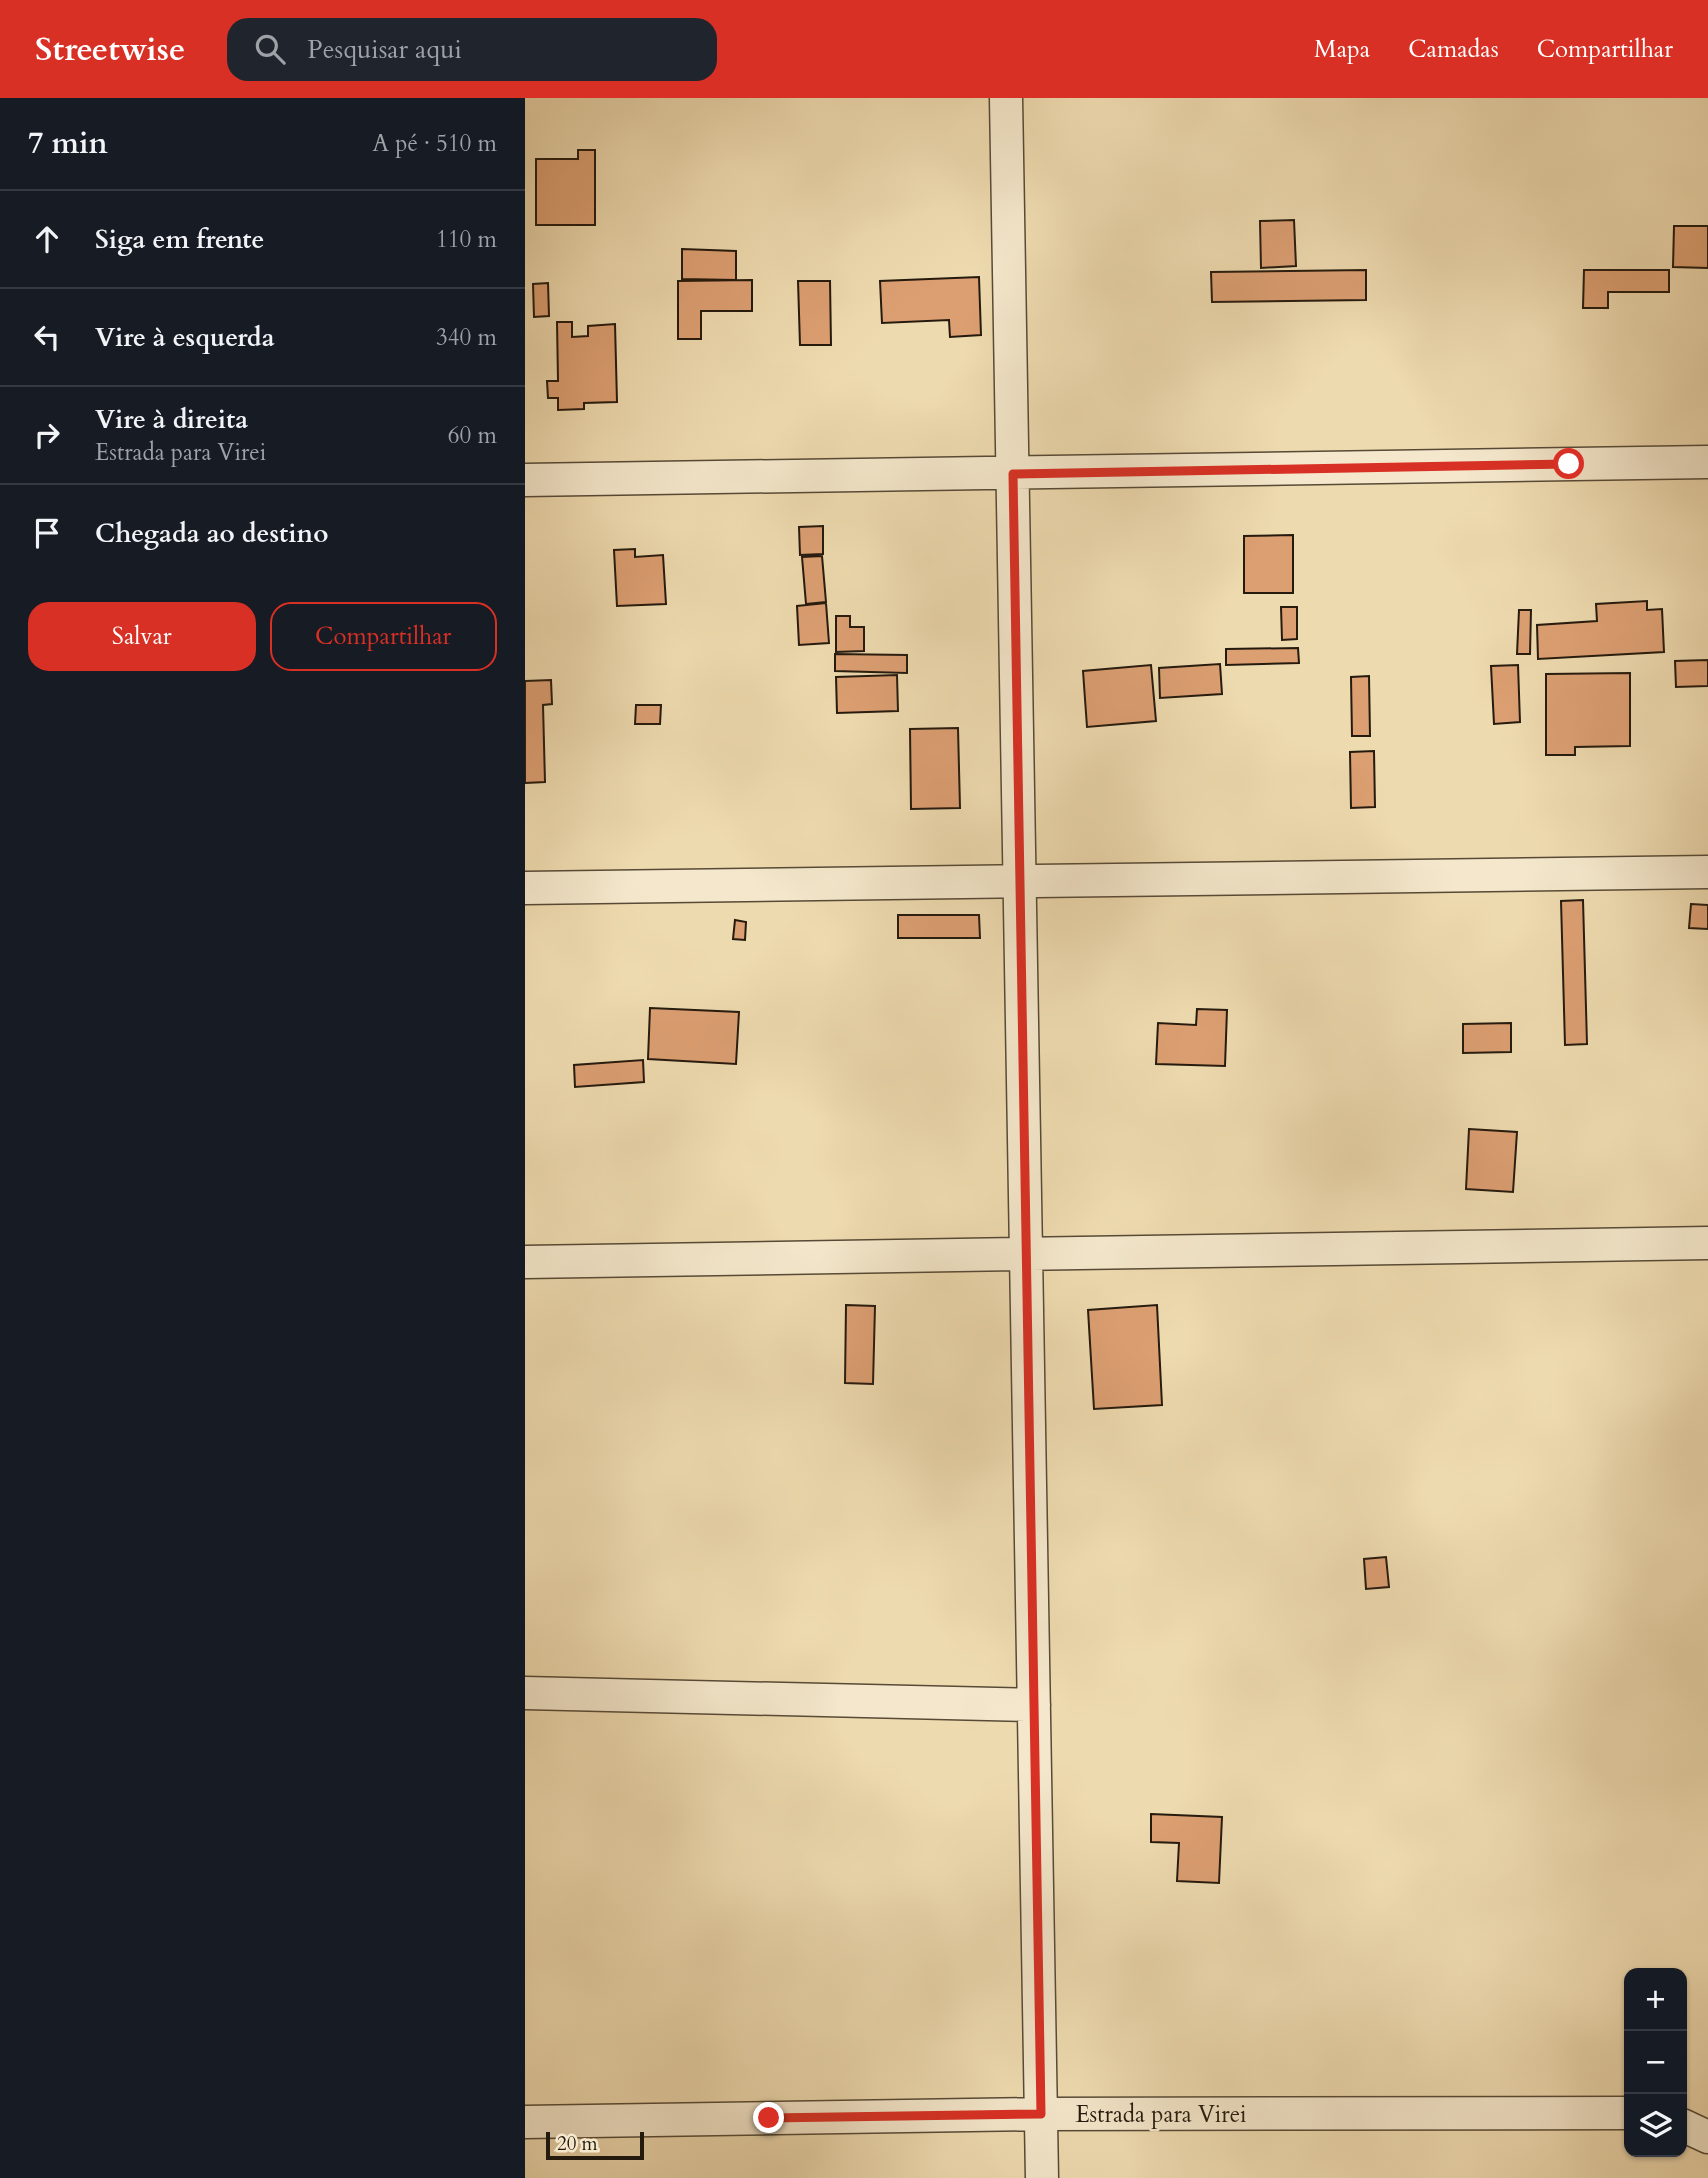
<!DOCTYPE html>
<html lang="pt">
<meta charset="utf-8">
<style>
body{margin:0;font-family:Cardo,serif;background:#20242c;color:#f1f3f6}
.controls{position:absolute;right:21px;bottom:21px;display:grid;overflow:hidden;border-radius:14px;box-shadow:0 2px 5px #0004}
.controls button{width:63px;height:63px;display:grid;place-items:center;padding:0;border:0;border-bottom:2px solid #363941;background:#171b24;color:#f1f3f6;font:35px sans-serif}
.scale{position:absolute;left:21px;bottom:18px;width:98px;box-sizing:border-box;padding-left:7px;border:4px solid #251a0e;border-top:0;font-size:19px;line-height:24px;white-space:nowrap;color:#251a0e;-webkit-text-stroke:5px #f4e7cb;paint-order:stroke}
.stop{position:absolute;width:21px;height:21px;margin:-16px;border:5px solid #d93025;border-radius:50%;background:#fff}
.stop.end{background:#d93025;border-color:#fff;box-shadow:0 2px 7px #0008}
.list{margin:0;padding:0;list-style:none}
h2{display:flex;justify-content:space-between;align-items:center;height:91px;margin:0;padding:0 28px;font-size:30px}
h2 small{font-size:23px;font-weight:400;color:#9ea1a6}
.list li{display:grid;grid-template-columns:46px 1fr auto;gap:21px;align-items:center;box-sizing:border-box;height:98px;padding:0 28px;border-top:2px solid #363941}
.list b{display:block;font-size:26px;white-space:nowrap}
.list p{margin:0;font-size:23px;white-space:nowrap;color:#9ea1a6}
.list em{font-size:23px;font-style:normal;color:#9ea1a6}
.actions{display:flex;gap:14px;padding:21px 28px}
.actions a{flex:1;padding:16px 0;border:2px solid #d93025;border-radius:21px;text-align:center;font-size:24px;color:#d93025}
.actions .main{background:#d93025;color:#fff}
.icon{flex:none;width:38px;height:38px;fill:none;stroke:currentColor;stroke-width:2;stroke-linecap:round;stroke-linejoin:round}
.map{position:relative;flex:none;width:1183px;height:2080px;overflow:hidden}
header{display:flex;align-items:center;gap:42px;box-sizing:border-box;height:98px;padding:0 35px;background:#d93025;color:#fff}
header strong{font-size:33px}
nav{display:flex;gap:38px;margin-inline-start:auto;font-size:24px}
.search{width:490px;height:63px;background:#20242c;display:flex;align-items:center;gap:18px;box-sizing:border-box;padding:0 24px;border-radius:21px;color:#9ea1a6;font-size:26px}
main{display:flex}
aside{flex:1;background:#171b24}
.map>svg:first-child{display:block}
</style>
<header>
<strong>Streetwise</strong>
<div class="search"><svg class="icon" aria-label="search" viewBox="0 0 24 24"><circle cx="10" cy="10" r="6"/><path d="M15 15l6 6"/></svg>Pesquisar aqui</div>
<nav><a>Mapa</a><a>Camadas</a><a>Compartilhar</a></nav>
</header>
<main>
<aside>
<h2>7 min<small>A pé · 510 m</small></h2>
<ul class="list">
<li><svg class="icon" aria-label="ahead" viewBox="0 0 24 24"><path d="M12 20V5M6 11l6-6 6 6"/></svg><div><b>Siga em frente</b></div><em>110 m</em></li>
<li><svg class="icon" aria-label="left" viewBox="0 0 24 24"><path d="M17 20v-9H6M10 6l-5 5 5 5"/></svg><div><b>Vire à esquerda</b></div><em>340 m</em></li>
<li><svg class="icon" aria-label="right" viewBox="0 0 24 24"><path d="M7 20v-9h11M14 6l5 5-5 5"/></svg><div><b>Vire à direita</b><p>Estrada para Virei</p></div><em>60 m</em></li>
<li><svg class="icon" aria-label="arrive" viewBox="0 0 24 24"><path d="M6 21V4h12l-3 4 3 4H6"/></svg><div><b>Chegada ao destino</b></div></li>
</ul>
<div class="actions"><a class="main">Salvar</a><a>Compartilhar</a></div>
</aside>
<div class="map">
<svg width="1183" height="2080" viewBox="0 0 1183 2080">
<rect width="100%" height="100%" fill="#eedaaf"/>
<filter id="stains"><feTurbulence type="fractalNoise" baseFrequency=".00286" numOctaves="4"/><feColorMatrix values="0 0 0 0 .2 0 0 0 0 .09 0 0 0 0 .02 0 0 0 .5 -.17"/></filter>
<radialGradient id="worn" r=".72"><stop offset=".6" stop-color="#630" stop-opacity="0"/><stop offset="1" stop-color="#630" stop-opacity=".3"/></radialGradient>
<!-- building -->
<path fill="#dc9f72" stroke="#251a0e" stroke-width="2" d="M53 52H70V127H11V61H53Z
M769 122 771 168 736 170 735 123Z
M1149 128H1183V170L1148 169Z
M157 151 211 153V182L157 181Z
M841 172V202L687 204 686 174Z
M1059 172H1144V194H1083V210H1058Z
M454 179 456 237 425 239 424 222 357 225 355 183Z
M227 182V213H176V241H153V183Z
M273 183H305L306 247H275Z
M23 185 24 218 9 219 8 186Z
M32 224H47V239L63 238V228L90 226 92 304 59 305V311L33 312V300H23L22 283H33Z
M298 428V456L275 457 274 429Z
M768 437V495H719V438Z
M110 451V459L138 457 141 506 92 508 89 452Z
M297 458 301 504 281 506 277 459Z
M1122 503V512L1137 511 1139 554 1013 561 1012 527 1072 523 1071 506Z
M301 505 304 545 274 547 272 508Z
M756 509H772V541L757 542Z
M994 512H1006L1005 556H992Z
M311 518H325V529H339V553L311 554Z
M773 550 774 565 701 567V551Z
M310 556 382 557V575L310 573Z
M1183 562V588L1151 589 1150 563Z
M695 566 697 596 635 600 634 570Z
M626 567 631 623 562 629 558 573Z
M993 567 995 624 969 626 966 568Z
M1105 575V648L1050 649V657H1021V576Z
M372 577 373 613 312 615 311 579Z
M844 578 845 638H827L826 579Z
M26 582 27 606 18 607 20 684 0 685V583Z
M111 607H136L135 626H110Z
M433 630 435 710 386 711 385 631Z
M849 653 850 709 826 710 825 654Z
M1058 802 1062 946 1040 947 1036 803Z
M1166 806 1183 807V831L1164 830Z
M373 817H454L455 840H373Z
M210 822 221 824 220 842 208 841Z
M125 910 214 914 211 966 123 961Z
M672 911 702 912 700 968 631 966 633 925 671 927Z
M986 925V954L938 955V926Z
M118 962 119 984 50 989 49 967Z
M944 1031 992 1034 988 1094 941 1091Z
M321 1207 350 1208 348 1286 320 1285Z
M632 1207 637 1307 569 1311 563 1212Z
M861 1459 864 1489 841 1491 839 1461Z
M626 1716 697 1719 694 1785 652 1783 654 1745 626 1744Z"/>
<g fill="none" stroke-linecap="round" stroke-linejoin="round">
<!-- minor casing -->
<g stroke="#574a36" stroke-width="35">
<path id="minor" d="M481 0 517 2080
M0 382 1183 364
M0 790 1183 774
M0 1164 1183 1145
M0 1595 509 1607
M0 2024 516 2016 1104 2015
M1157 2027 1183 2039"/>
</g>
<!-- minor -->
<use href="#minor" stroke="#f4e7cb" stroke-width="32"/>
</g>
<g fill="none" stroke-linecap="round" stroke-linejoin="round">
<!-- route -->
<path stroke="#d93025" stroke-width="9" d="M244 2020 516 2016 488 376 1044 366"/>
</g>
<g text-anchor="middle" dominant-baseline="central" stroke-width="5" stroke-linejoin="round" paint-order="stroke">
<!-- street labels -->
<g font-size="23" fill="#251a0e" stroke="#f4e7cb">
<text x="636" y="2016">Estrada para Virei</text>
</g>
</g>
<rect width="100%" height="100%" filter="url(#stains)"/>
<rect width="100%" height="100%" fill="url(#worn)"/>
</svg>
<div class="controls">
<button>+</button>
<button>−</button>
<button><svg class="icon" aria-label="layers" viewBox="0 0 24 24"><path d="M12 4l9 5-9 5-9-5zM3 14l9 5 9-5"/></svg></button>
</div>
<div class="scale">20 m</div>
<div class="stop" style="left:1044px;top:366px"></div>
<div class="stop end" style="left:244px;top:2020px"></div>
</div>
</main>
